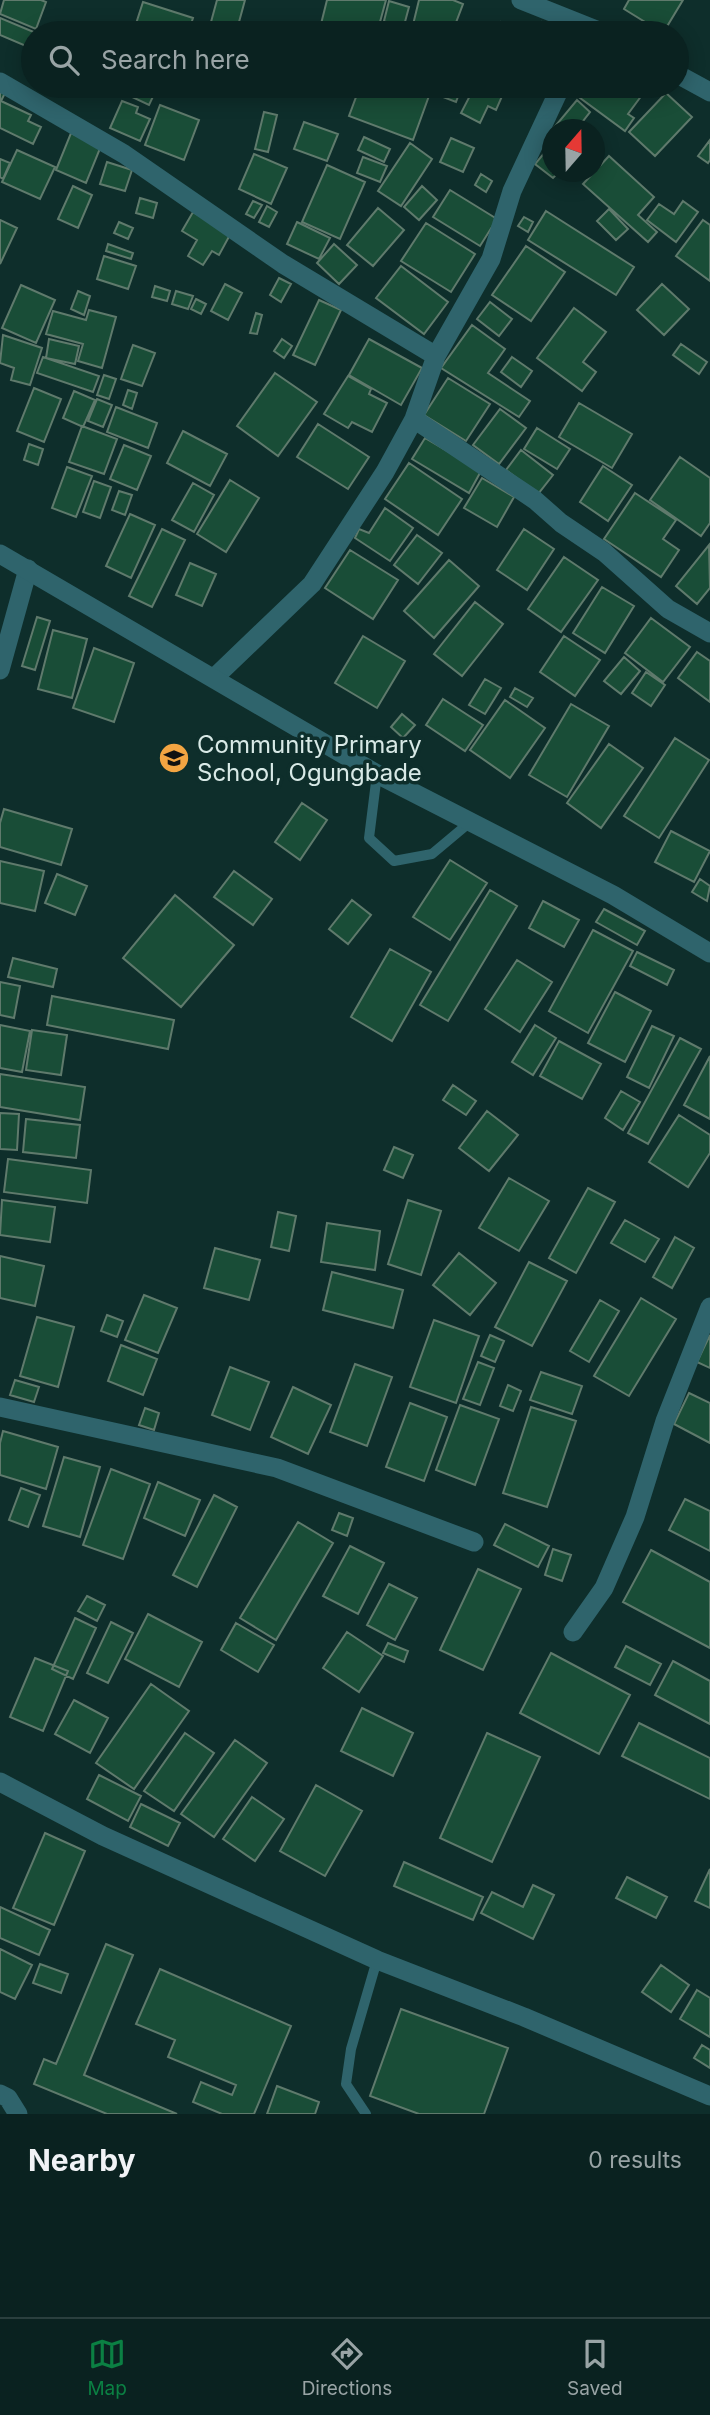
<!DOCTYPE html>
<style>
body{margin:0;font-family:Inter,sans-serif;background:#182f2d;color:#f1f3f6}
.compass{position:absolute;left:542px;top:119px;width:63px;height:63px;border-radius:50%;background:#0a2220;box-shadow:0 4px 18px #0003;rotate:20deg}
.list{margin:0;padding:0;list-style:none}
h2{display:flex;justify-content:space-between;align-items:center;height:91px;margin:0;padding:0 28px;font-size:30px}
h2 small{font-size:23px;font-weight:400;color:#99a4a5}
.icon{flex:none;width:38px;height:38px;fill:none;stroke:currentColor;stroke-width:2;stroke-linecap:round;stroke-linejoin:round}
.map{position:relative;flex:none;width:710px;height:2114px;overflow:hidden}
.search{position:absolute;background:#0a2220;box-shadow:0 4px 18px #0003;left:21px;right:21px;top:21px;height:77px;display:flex;align-items:center;gap:18px;box-sizing:border-box;padding:0 24px;border-radius:38px;color:#99a4a5;font-size:26px}
.sheet{height:203px;background:#0a2220}
nav{display:flex;justify-content:space-around;align-items:center;box-sizing:border-box;height:98px;border-top:2px solid #2a3f3e;background:#0a2220;font-size:19px;color:#99a4a5}
nav a{display:grid;justify-items:center;gap:4px}
nav .on{color:#0b8043}
.map>svg:first-child{display:block}
</style>
<div class="map">
<svg width="710" height="2114" viewBox="0 0 710 2114">
<rect width="100%" height="100%" fill="#0e2e2b"/>
<!-- building -->
<path fill="#194d37" stroke="#5f7a6c" stroke-width="2" d="M4 0H41L46 2 36 29 0 14Z
M217 0H245L236 33H208Z
M327 0H386L377 33H356L321 24Z
M419 0H453L463 4 452 33H411Z
M629 0H683L663 33 624 9Z
M389 1 409 7 402 33H387L389 23 384 21Z
M143 2 193 18 188 33H133Z
M0 18 36 33H33V49L0 35Z
M501 22 530 33H496Z
M542 22 567 33H537Z
M109 86H158L149 105Z
M343 86H383L404 94 410 86 430 93 413 140 349 116 356 97 341 92Z
M438 86 460 91 456 102 435 94Z
M475 86H486L503 94 496 110 488 106 480 123 461 113Z
M577 86H629L642 95 628 114 634 118 625 131 572 92Z
M0 88 6 91 1 101 31 115 28 121 41 127 33 144 0 128Z
M666 93 692 117 655 156 629 132Z
M577 100 590 112 576 130H552V150L542 142Z
M122 101 138 107 136 113 150 119 140 141 110 128Z
M160 105 199 120 184 160 145 145Z
M264 112 277 115 268 152 255 149Z
M304 122 338 134 327 161 294 149Z
M71 133 101 146 86 183 56 170Z
M364 137 390 149 384 162 358 150Z
M451 138 474 148 463 172 440 162Z
M710 140V160L708 163 698 156Z
M410 143 432 159 401 206 378 191Z
M17 150 55 167 40 199 2 182Z
M546 151 552 157V172H559L553 178 535 164Z
M254 154 287 168 271 204 239 189Z
M609 156 654 197 638 215 657 232 648 242 583 184Z
M363 157 387 166 380 182 357 173Z
M0 159 10 163 3 179 0 177Z
M107 162 132 170 125 191 100 184Z
M327 165 365 182 340 239 302 222Z
M481 174 492 181 486 192 475 185Z
M73 186 92 195 78 228 58 219Z
M422 186 437 200 419 220 404 207Z
M450 190 497 219 480 246 433 217Z
M140 198 157 203 153 218 136 213Z
M253 201 262 205 254 218 246 214Z
M683 201 698 212 676 242 647 220 659 204 674 214Z
M267 206 277 212 269 227 259 222Z
M378 208 404 230 373 266 347 245Z
M609 209 628 229 616 240 597 221Z
M546 211 634 267 616 295 528 240Z
M193 212 231 233 219 255 212 251 203 265 188 256 197 240 182 231Z
M524 217 533 222 528 232 518 226Z
M0 220 17 228 0 264Z
M703 220 710 225V281L676 256Z
M119 222 133 228 128 239 114 233Z
M297 222 330 238 319 259 287 244Z
M426 223 475 254 451 292 401 261Z
M108 244 133 253 131 259 106 251Z
M334 244 357 265 339 284 317 263Z
M526 246 565 272 531 321 492 295Z
M104 256 136 266 128 289 97 279Z
M401 266 448 302 424 334 376 298Z
M279 278 291 284 281 302 270 295Z
M225 284 242 293 228 320 211 311Z
M662 284 689 309 664 335 637 310Z
M21 285 55 300 36 343 2 328Z
M155 286 170 291 167 301 152 297Z
M78 291 90 296 84 315 71 309Z
M176 291 193 296 188 309 172 304Z
M196 299 206 304 201 314 191 309Z
M319 300 341 310 315 365 293 355Z
M490 302 512 319 499 336 477 319Z
M574 308 606 332 583 362 596 372 582 391 537 358Z
M89 310 116 317 102 368 78 361 83 344 46 334 53 311 86 320Z
M256 313 262 315 257 334 250 333Z
M472 325 505 349 488 373 530 401 519 417 441 368Z
M3 335 42 348 30 385 11 380 14 368 0 363Z
M49 339 79 346 75 364 46 358Z
M282 339 292 346 284 358 274 351Z
M369 339 422 368 401 405 349 375Z
M681 344 707 362 699 374 673 355Z
M133 345 155 353 142 386 121 379Z
M43 357 99 376 93 392 37 373Z
M512 357 532 371 521 387 501 372Z
M275 373 317 402 278 456 237 426Z
M104 375 116 379 109 399 97 395Z
M348 376 371 389 369 394 387 403 372 432 352 422 348 428 324 414Z
M448 378 490 404 466 441 424 415Z
M34 388 61 399 44 442 17 431Z
M128 390 137 393 132 409 123 405Z
M74 391 95 400 83 427 63 418Z
M97 399 112 405 103 427 88 421Z
M579 403 632 434 612 468 559 437Z
M116 407 157 423 148 448 107 432Z
M500 409 526 428 499 464 473 445Z
M318 424 369 457 348 489 297 457Z
M82 426 117 439 104 474 69 462Z
M537 428 570 449 557 469 524 449Z
M183 431 227 454 210 486 167 463Z
M425 438 481 471 469 493 412 459Z
M29 444 43 449 38 465 24 460Z
M124 445 151 456 137 490 110 479Z
M521 450 553 475 538 494 506 470Z
M680 457 710 478V523L701 536 650 500Z
M409 463 462 499 438 535 385 499Z
M603 466 632 485 608 521 580 502Z
M67 467 92 476 76 517 52 508Z
M482 478 514 497 497 527 464 508Z
M230 480 259 498 226 552 197 534Z
M94 481 111 487 100 518 83 512Z
M193 483 214 495 194 532 172 520Z
M119 491 132 495 125 515 112 510Z
M635 493 676 520 663 539 679 550 661 577 604 539Z
M385 508 413 528 390 561 355 538 359 529 369 533Z
M130 514 155 525 131 578 106 566Z
M162 529 185 540 152 607 129 596Z
M524 529 554 549 527 590 497 570Z
M417 535 442 553 418 584 394 565Z
M709 545 710 588 697 604 676 586Z
M350 550 398 580 373 619 325 588Z
M564 557 598 580 561 632 528 609Z
M449 560 479 586 434 638 404 611Z
M190 563 216 574 202 606 176 595Z
M602 587 634 606 605 653 573 633Z
M475 602 503 624 462 676 434 654Z
M37 617 50 621 35 670 22 666Z
M651 618 690 647 663 682 625 653Z
M53 630 87 639 72 698 38 689Z
M363 636 405 661 377 708 335 683Z
M564 636 600 660 575 696 540 672Z
M94 648 134 663 114 722 73 708Z
M697 652 710 661V702L678 678Z
M624 657 640 671 621 694 604 681Z
M646 672 665 685 651 706 632 693Z
M485 679 501 688 485 714 469 705Z
M515 688 533 698 527 707 510 697Z
M443 699 483 725 465 751 426 725Z
M505 700 545 728 510 778 470 750Z
M571 704 609 726 567 797 529 775Z
M402 714 415 725 403 738 391 727Z
M675 738 709 760 659 838 624 816Z
M609 744 643 768 601 828 567 803Z
M302 803 327 820 300 860 275 842Z
M4 809 72 829 61 865 0 847V823Z
M671 831 710 851 694 882 655 862Z
M450 860 487 883 450 940 413 917Z
M0 861 44 871 35 911 0 903Z
M234 871 272 899 253 925 214 897Z
M57 874 87 886 75 915 45 903Z
M700 879 710 886 707 901 692 892Z
M490 890 517 906 448 1021 420 1005Z
M175 895 234 945 181 1007 123 958Z
M352 900 371 915 348 944 329 929Z
M543 901 579 920 564 947 529 928Z
M604 909 645 931 637 945 596 922Z
M593 930 633 951 588 1033 549 1011Z
M390 949 431 972 392 1041 351 1017Z
M637 952 674 970 667 985 630 966Z
M13 958 57 969 53 987 8 977Z
M517 960 552 982 520 1032 485 1009Z
M0 982 20 986 14 1018 0 1015Z
M615 992 651 1011 625 1062 588 1043Z
M52 996 174 1020 168 1049 47 1025Z
M0 1025 30 1031 22 1072 0 1068Z
M535 1025 556 1038 533 1075 512 1062Z
M652 1026 674 1036 649 1088 627 1077Z
M32 1030 67 1035 61 1075 26 1070Z
M680 1038 701 1049 648 1144 628 1133Z
M559 1041 601 1064 582 1099 540 1076Z
M710 1056V1119L684 1105Z
M0 1074 85 1087 80 1120 0 1107Z
M453 1085 476 1101 466 1115 443 1100Z
M621 1091 640 1102 623 1130 605 1118Z
M487 1111 518 1135 489 1171 459 1148Z
M0 1113 19 1114 17 1150 0 1149Z
M679 1115 710 1135V1153L688 1187 649 1162Z
M26 1119 80 1125 76 1158 23 1152Z
M394 1147 413 1155 403 1178 384 1170Z
M8 1159 91 1170 87 1203 4 1192Z
M509 1178 549 1201 519 1251 479 1228Z
M588 1188 615 1202 576 1273 549 1258Z
M2 1200 55 1207 50 1242 0 1235Z
M408 1200 441 1211 421 1275 388 1264Z
M278 1212 296 1216 289 1251 271 1247Z
M625 1220 659 1239 645 1262 611 1243Z
M327 1223 380 1231 375 1270 321 1262Z
M675 1237 694 1248 672 1288 653 1277Z
M215 1248 260 1260 249 1300 204 1288Z
M459 1253 496 1283 470 1315 433 1285Z
M0 1256 44 1266 35 1306 0 1298Z
M529 1262 567 1281 532 1346 495 1327Z
M332 1272 403 1290 393 1328 323 1310Z
M144 1295 177 1308 158 1353 125 1340Z
M641 1298 676 1319 629 1396 594 1376Z
M600 1300 619 1311 589 1362 570 1351Z
M107 1315 123 1321 117 1337 101 1331Z
M37 1317 74 1327 58 1387 20 1376Z
M434 1320 479 1336 456 1403 410 1387Z
M490 1335 504 1341 495 1362 481 1356Z
M710 1335V1368L697 1362Z
M121 1345 157 1359 143 1395 108 1381Z
M478 1362 494 1368 480 1405 463 1399Z
M355 1364 392 1377 367 1446 330 1432Z
M230 1367 269 1382 250 1430 212 1415Z
M541 1372 582 1386 572 1414 530 1400Z
M15 1380 39 1387 34 1402 10 1395Z
M508 1385 521 1391 513 1411 500 1406Z
M293 1387 331 1405 308 1454 271 1437Z
M689 1393 710 1403V1443L674 1424Z
M410 1403 447 1417 424 1481 386 1467Z
M460 1405 499 1419 475 1485 436 1470Z
M531 1407 576 1421 547 1507 503 1493Z
M145 1408 159 1413 154 1430 139 1425Z
M3 1431 58 1447 46 1489 0 1475V1443Z
M64 1457 100 1467 80 1537 43 1526Z
M111 1469 150 1484 123 1559 83 1545Z
M158 1482 200 1500 185 1536 144 1518Z
M21 1488 40 1495 28 1527 9 1520Z
M214 1495 237 1507 197 1587 173 1575Z
M685 1499 710 1511V1551L669 1530Z
M339 1513 353 1518 347 1536 332 1530Z
M298 1522 333 1543 276 1640 240 1618Z
M505 1524 549 1546 538 1567 494 1545Z
M350 1546 384 1563 358 1614 323 1596Z
M553 1549 571 1555 562 1581 545 1575Z
M651 1550 710 1582V1648L623 1602Z
M478 1569 521 1589 483 1670 440 1650Z
M389 1584 417 1598 395 1640 367 1625Z
M87 1596 105 1605 97 1621 78 1611Z
M148 1614 202 1642 179 1687 125 1659Z
M75 1618 96 1628 73 1679 52 1669Z
M111 1622 133 1633 108 1683 87 1673Z
M236 1623 274 1645 258 1672 221 1650Z
M347 1632 383 1656 359 1692 323 1668Z
M388 1643 408 1651 404 1662 383 1653Z
M626 1646 661 1664 650 1685 615 1667Z
M551 1653 630 1695 599 1754 520 1713Z
M35 1658 68 1671 43 1731 10 1717Z
M673 1661 710 1681V1724L655 1695Z
M151 1684 189 1711 134 1789 96 1763Z
M74 1700 108 1718 90 1753 55 1734Z
M362 1708 413 1733 393 1776 341 1751Z
M639 1723 710 1758V1799L622 1756Z
M185 1733 214 1753 174 1811 144 1791Z
M487 1733 540 1757 492 1862 440 1838Z
M235 1740 267 1763 214 1837 181 1814Z
M99 1775 141 1796 128 1821 87 1799Z
M316 1785 362 1811 325 1876 280 1851Z
M252 1797 284 1819 255 1861 223 1839Z
M141 1804 180 1823 168 1846 130 1827Z
M45 1833 85 1851 54 1925 13 1908Z
M404 1862 483 1897 473 1920 394 1886Z
M710 1869V1908L695 1901Z
M627 1877 667 1897 656 1918 616 1898Z
M533 1885 554 1895 533 1939 481 1913 492 1892 523 1907Z
M0 1907 50 1930 39 1955 0 1938Z
M106 1944 133 1955 84 2075 177 2114H107L34 2084 44 2059 56 2064Z
M0 1949 32 1965 15 1999 0 1992Z
M40 1964 68 1974 61 1993 33 1983Z
M661 1965 689 1985 671 2012 642 1992Z
M160 1969 291 2026 254 2114H222L193 2102 201 2082 232 2095 236 2085 168 2057 175 2040 136 2024Z
M697 1990 710 1998V2037L680 2019Z
M401 2009 508 2048 484 2114H419L370 2096Z
M702 2045 710 2050V2068L694 2058Z
M277 2086 319 2102 315 2114H267Z"/>
<g fill="none" stroke-linecap="round" stroke-linejoin="round">
<!-- service -->
<path stroke="#2f646c" stroke-width="10" d="M377 774 369 838 394 861 432 854 469 823
M366 2114 346 2084 351 2049 377 1960"/>
<!-- minor -->
<path stroke="#2f646c" stroke-width="19" d="M521 0 604 33
M677 74 710 92
M0 82 124 154 283 264 436 356
M414 419 535 500 561 523 604 552 668 609 710 633
M0 670 28 569
M215 677 312 584 385 472 414 419 436 356 491 259 512 191 561 86
M0 1407 277 1468 474 1542
M573 1632 604 1588 635 1517 665 1421 710 1307
M0 1782 103 1836 377 1960 524 2017 710 2096
M0 2094 8 2098 18 2114"/>
<!-- tertiary -->
<path stroke="#2f646c" stroke-width="19" d="M0 554 377 774 613 895 710 953"/>
</g>
<!-- icons -->
<defs>
<g id="school-disc" transform="scale(1.575)"><circle r="9.5" fill="#f3a542" stroke="#0e2e2b"/><path d="M0-5L7-2L0 1L-7-2ZM-4 1L0 2.5L4 1V4Q0 6-4 4Z" fill="#111"/></g>
</defs>
<g fill-rule="evenodd">
<use href="#school-disc" x="174" y="758"/>
</g>
<g text-anchor="middle" dominant-baseline="central" stroke-width="7" stroke-linejoin="round" paint-order="stroke">
<!-- poi labels -->
<g font-size="24" fill="#d8e9e6" stroke="#0e2e2b" text-anchor="start">
<text x="197" y="744">Community Primary<tspan x="197" dy="28">School, Ogungbade</tspan></text>
</g>
</g>
</svg>
<svg class="compass" viewBox="-18 -18 36 36"><path d="M0-13l5 13h-10z" fill="#e53935"/><path d="M0 13l5-13h-10z" fill="#99a4a5"/></svg>
<div class="search"><svg class="icon" aria-label="search" viewBox="0 0 24 24"><circle cx="10" cy="10" r="6"/><path d="M15 15l6 6"/></svg>Search here</div>
</div>
<section class="sheet">
<h2>Nearby<small>0 results</small></h2>
<ul class="list">
</ul>
</section>
<nav>
<a class="on"><svg class="icon" aria-label="map" viewBox="0 0 24 24"><path d="M3 6l6-2 6 2 6-2v14l-6 2-6-2-6 2zM9 4v14M15 6v14"/></svg>Map</a>
<a><svg class="icon" aria-label="directions" viewBox="0 0 24 24"><path d="M12 3l9 9-9 9-9-9zM9 14v-3h6M13 9l2 2-2 2"/></svg>Directions</a>
<a><svg class="icon" aria-label="saved" viewBox="0 0 24 24"><path d="M7 4h10v16l-5-4-5 4z"/></svg>Saved</a>
</nav>
